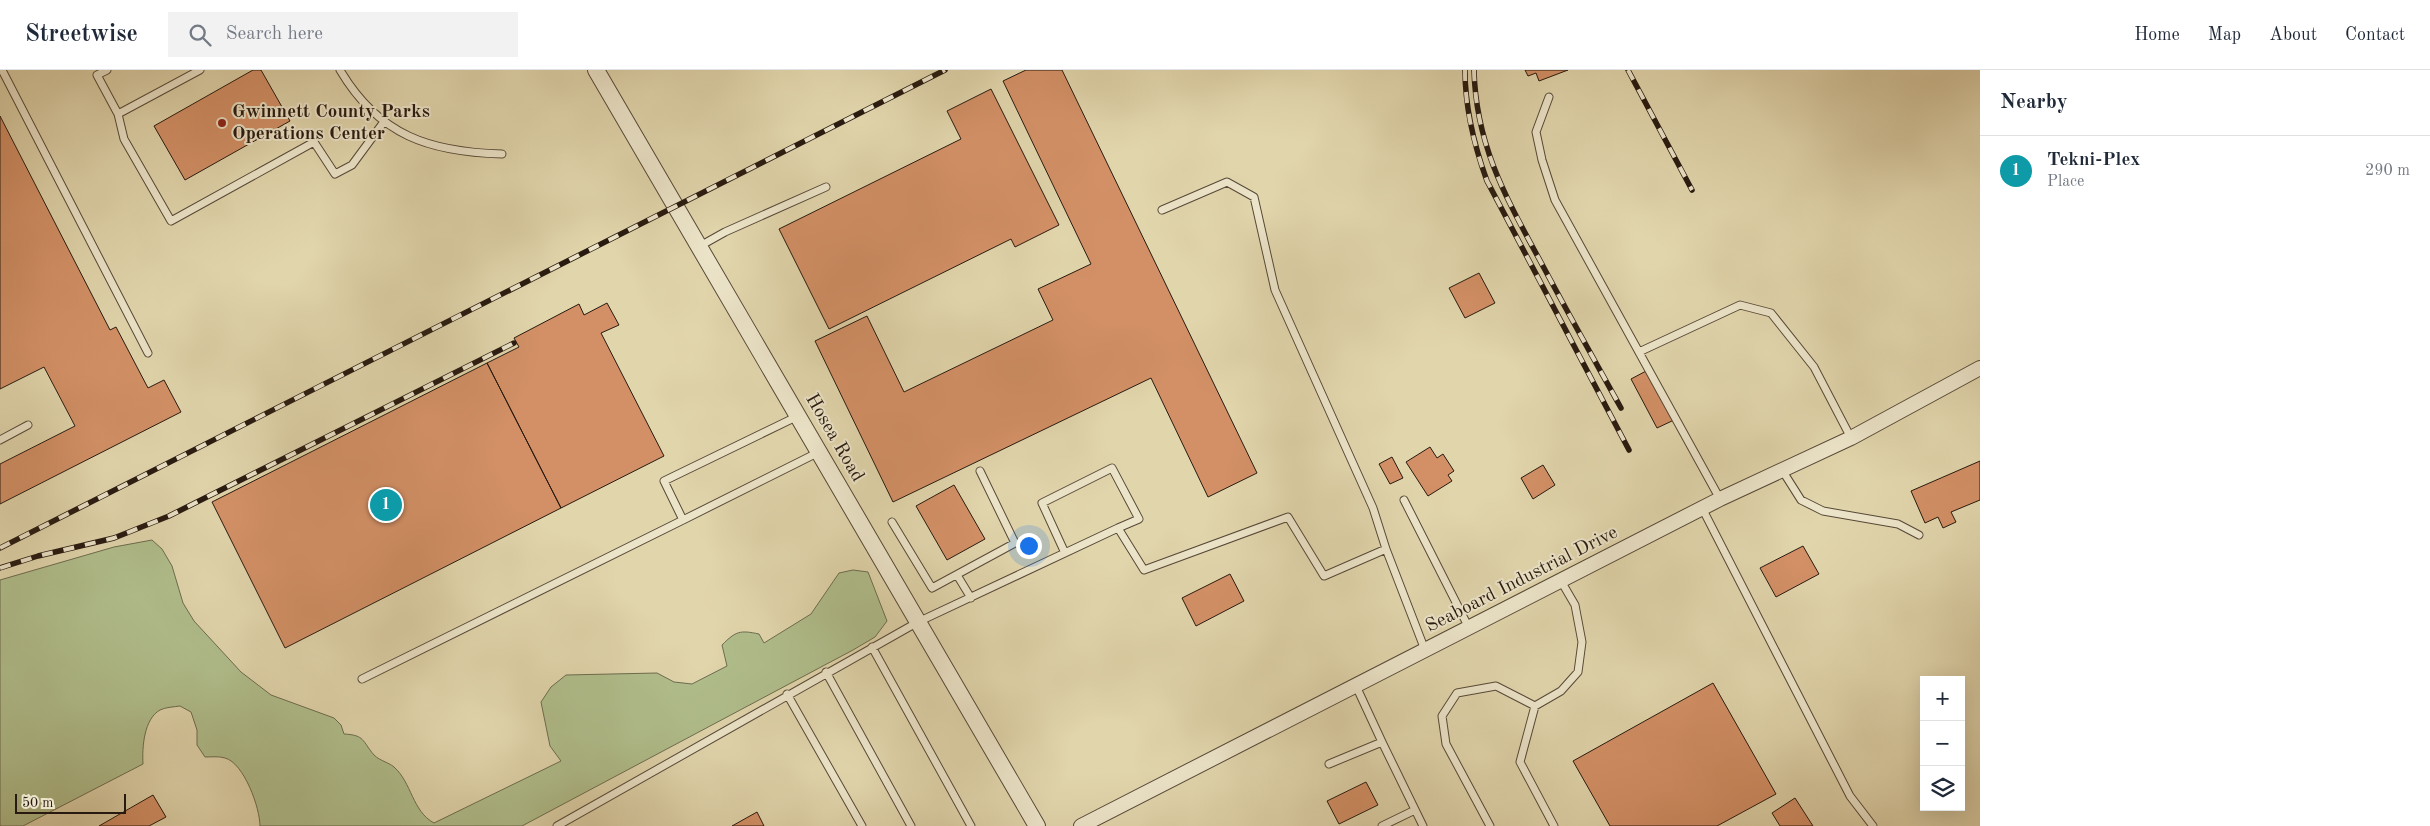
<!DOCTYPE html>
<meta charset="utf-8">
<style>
body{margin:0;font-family:"Old Standard TT",serif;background:#f2f2f3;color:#1f2937}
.controls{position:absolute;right:15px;bottom:15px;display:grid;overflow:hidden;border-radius:0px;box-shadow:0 5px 20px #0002}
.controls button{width:45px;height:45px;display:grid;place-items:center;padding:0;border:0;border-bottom:1px solid #e0e1e3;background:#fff;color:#1f2937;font:25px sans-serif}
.scale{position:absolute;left:15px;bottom:12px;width:111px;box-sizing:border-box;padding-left:5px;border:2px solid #281a10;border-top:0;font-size:14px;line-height:18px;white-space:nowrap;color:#281a10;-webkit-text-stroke:4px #ece4c9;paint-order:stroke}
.you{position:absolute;left:1028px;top:475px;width:18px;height:18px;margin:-12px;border:4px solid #fff;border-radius:50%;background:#1a73e8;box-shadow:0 0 0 8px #1a73e833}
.badge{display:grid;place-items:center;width:32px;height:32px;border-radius:50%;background:#8f2418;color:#fff;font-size:16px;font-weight:700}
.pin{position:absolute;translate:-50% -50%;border:2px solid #fff;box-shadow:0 1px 5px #0006}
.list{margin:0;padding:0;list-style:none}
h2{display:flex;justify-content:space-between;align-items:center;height:65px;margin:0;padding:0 20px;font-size:21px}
h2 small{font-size:16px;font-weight:400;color:#747a83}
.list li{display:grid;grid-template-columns:32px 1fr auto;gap:15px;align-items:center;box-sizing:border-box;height:70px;padding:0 20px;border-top:1px solid #e0e1e3}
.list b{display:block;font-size:19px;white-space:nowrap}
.list p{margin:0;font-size:16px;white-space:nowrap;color:#747a83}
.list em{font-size:16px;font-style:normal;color:#747a83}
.icon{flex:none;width:28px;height:28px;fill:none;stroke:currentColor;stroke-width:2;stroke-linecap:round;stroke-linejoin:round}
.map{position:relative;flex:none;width:1980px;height:756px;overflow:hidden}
header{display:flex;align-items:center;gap:30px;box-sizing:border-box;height:70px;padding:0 25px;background:#fff;border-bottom:1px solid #e0e1e3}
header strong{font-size:24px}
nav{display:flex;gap:28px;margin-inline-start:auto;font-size:18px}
.search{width:350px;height:45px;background:#f2f2f3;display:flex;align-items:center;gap:12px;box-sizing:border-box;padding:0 18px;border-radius:0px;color:#747a83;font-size:19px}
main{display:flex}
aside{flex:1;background:#fff}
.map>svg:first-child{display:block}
</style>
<header>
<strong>Streetwise</strong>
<div class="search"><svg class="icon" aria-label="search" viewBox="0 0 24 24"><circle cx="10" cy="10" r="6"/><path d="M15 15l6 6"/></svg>Search here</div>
<nav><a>Home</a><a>Map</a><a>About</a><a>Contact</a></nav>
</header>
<main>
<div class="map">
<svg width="1980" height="756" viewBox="0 0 1980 756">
<rect width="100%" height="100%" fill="#e1d5ac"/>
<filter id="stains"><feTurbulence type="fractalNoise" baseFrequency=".004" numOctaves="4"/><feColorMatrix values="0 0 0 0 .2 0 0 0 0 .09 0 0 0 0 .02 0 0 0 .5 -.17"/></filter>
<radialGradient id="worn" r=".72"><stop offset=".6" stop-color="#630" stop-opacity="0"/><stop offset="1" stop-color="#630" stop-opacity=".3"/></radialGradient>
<!-- green -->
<path fill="#b0be8c" stroke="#6c6c4e" d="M152 470 162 479 172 496 183 533 194 551 241 602 271 625 334 648 341 655 344 664C365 665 362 671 374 685 380 691 388 692 394 697 412 713 412 741 434 753L561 691 550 676 541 632 551 617 566 605 657 603 674 612 692 614 727 596 722 575C736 561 740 560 759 564L764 573 811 544 839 503 853 500 868 502 887 551 875 567 853 580 522 756H260C260 738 244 693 225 688 219 686 211 687 205 687L197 675V660L191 642 180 636C174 637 166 637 160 640 144 649 142 677 143 694L23 756H0V510L114 477Z"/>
<!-- building -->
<path fill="#d39066" stroke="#281a10" d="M253 0H261L290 51 185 110 154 56Z
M1026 0H1062L1257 403 1208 427 1151 308 893 432 815 271 867 246 904 322 1053 250 1038 219 1091 194 1003 11Z
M1525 0H1568L1539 11 1536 3 1528 6Z
M991 19 1059 155 1015 177 1011 169 829 259 779 159 961 69 947 41Z
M0 46 110 260 116 257 148 318 164 310 181 342 0 434V394L75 356 44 297 0 319Z
M1479 203 1495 233 1465 248 1449 218Z
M607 233 619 255 601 263 664 386 561 438 487 293 519 277 514 268 579 234 584 245Z
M487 293 561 438 285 578 212 432Z
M1648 300 1674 350 1657 358 1631 309Z
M1430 377 1437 388 1443 384 1454 401 1448 405 1452 411 1428 426 1406 392Z
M1392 387 1403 408 1390 414 1379 394Z
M1980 391V430L1951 442 1956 452 1943 458 1938 447 1925 453 1911 421Z
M1543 395 1555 415 1533 429 1521 408Z
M954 415 985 469 947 490 916 436Z
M1803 476 1819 504 1776 527 1760 498Z
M1230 504 1244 531 1196 556 1182 528Z
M1713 613 1776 724 1717 756H1610L1573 691Z
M1366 712 1378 735 1339 754 1327 731Z
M153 725 166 747 149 756H99Z
M1795 728 1813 756H1780L1772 743Z
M757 742 764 756H732Z"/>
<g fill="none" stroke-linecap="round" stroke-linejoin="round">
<!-- service casing -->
<g stroke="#564937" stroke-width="9">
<path id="service" d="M2 0 148 283
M107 0 97 5 118 44 200 0
M340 0C379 66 430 82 502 84
M1549 27 1536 62 1542 90 1555 130 1720 429
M118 44 124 69 171 151 314 72 335 104 352 95 383 53
M1162 140 1227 112 1254 127 1275 220 1373 438 1386 479
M700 176 725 162 826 117
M1639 282 1740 235 1771 243 1814 297 1851 368
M0 370 28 355
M1782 400 1801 430 1823 441 1898 454 1919 465
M1404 430 1469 558
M1702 438 1850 726 1873 756
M683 450 819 382
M892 452 932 518 1015 473 980 401
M1065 483 1042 433 1112 398 1139 449 1118 458
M957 505 971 528
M872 577 971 756
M826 602 911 756
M362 609 683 450 664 411 798 346
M787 624 862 756
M1535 636 1520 692 1554 756
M1382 672 1423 756
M1329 694 1382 672 1356 616
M557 756 918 552 1118 458 1144 500 1288 447 1324 506 1386 479 1425 580
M1382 756 1415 740
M1490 756 1446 674 1442 646 1457 623 1496 616 1535 636 1561 621 1578 602 1582 572 1575 535 1561 511"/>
</g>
<!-- minor casing -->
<g stroke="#564937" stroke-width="16">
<path id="minor" d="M1081 756 1720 429 1851 368 1980 298"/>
</g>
<!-- tertiary casing -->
<g stroke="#564937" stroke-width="18">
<path id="tertiary" d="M596 0 1037 756"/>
</g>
<!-- service -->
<use href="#service" stroke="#ece4c9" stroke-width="7"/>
<!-- minor -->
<use href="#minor" stroke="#ece4c9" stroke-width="14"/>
<!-- tertiary -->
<use href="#tertiary" stroke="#ece4c9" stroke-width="16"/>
<!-- rail casing -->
<g stroke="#281a10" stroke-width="5.5">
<path id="rail" d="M1465 0C1465 39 1474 75 1487 111L1629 380
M1474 0C1476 78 1508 131 1544 198 1569 245 1595 291 1621 338
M1628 0 1692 120
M0 478 945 0
M0 498 38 486 114 468 169 446 514 273"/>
</g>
<!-- rail -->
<use href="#rail" stroke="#ece4c9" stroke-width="4" stroke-dasharray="11" stroke-linecap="butt"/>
</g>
<!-- markers -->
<circle fill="#8f2418" stroke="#ece4c9" stroke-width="2" cx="222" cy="53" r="5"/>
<g text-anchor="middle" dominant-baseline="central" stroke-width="4" stroke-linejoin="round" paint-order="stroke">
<!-- poi labels -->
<g font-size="19" font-weight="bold" fill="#281a10" stroke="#ece4c9" text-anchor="start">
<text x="232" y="42">Gwinnett County Parks<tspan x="232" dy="22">Operations Center</tspan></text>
</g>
<!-- street labels -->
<g font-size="19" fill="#281a10" stroke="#ece4c9">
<text transform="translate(834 368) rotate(60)">Hosea Road</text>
<text transform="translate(1522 510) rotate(-27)">Seaboard Industrial Drive</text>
</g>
</g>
<rect width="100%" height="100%" filter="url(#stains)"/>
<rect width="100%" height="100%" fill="url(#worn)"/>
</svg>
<div class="controls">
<button>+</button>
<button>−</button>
<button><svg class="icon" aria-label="layers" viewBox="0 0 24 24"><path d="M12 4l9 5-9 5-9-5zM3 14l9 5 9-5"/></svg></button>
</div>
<div class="scale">50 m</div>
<div class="you"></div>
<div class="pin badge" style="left:386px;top:435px;background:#0f9aa8">1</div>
</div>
<aside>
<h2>Nearby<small></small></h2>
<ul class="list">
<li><span class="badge" style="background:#0f9aa8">1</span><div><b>Tekni-Plex</b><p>Place</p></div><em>290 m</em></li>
</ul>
</aside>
</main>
